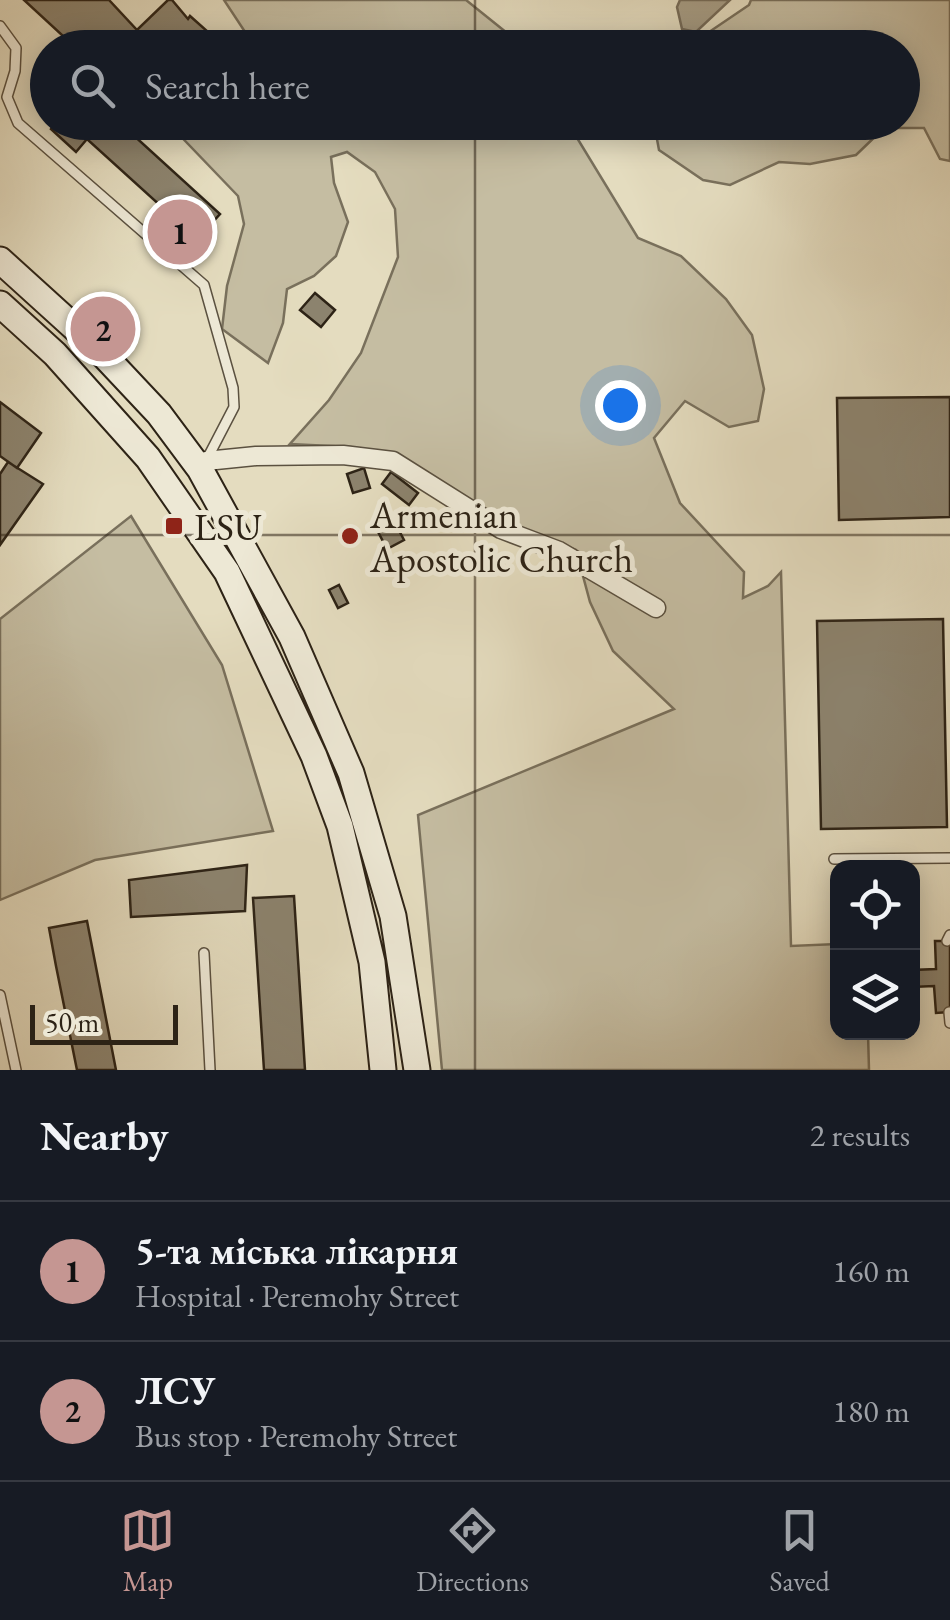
<!DOCTYPE html>
<meta charset="utf-8">
<style>
body{margin:0;font-family:"EB Garamond",serif;background:#242831;color:#f1f3f6}
.controls{position:absolute;right:30px;bottom:30px;display:grid;overflow:hidden;border-radius:20px;box-shadow:0 5px 25px #0003}
.controls button{width:90px;height:90px;display:grid;place-items:center;padding:0;border:0;border-bottom:2px solid #363941;background:#171b24;color:#f1f3f6;font:50px sans-serif}
.scale{position:absolute;left:30px;bottom:25px;width:148px;box-sizing:border-box;padding-left:10px;border:5px solid #2d2316;border-top:0;font-size:28px;line-height:35px;white-space:nowrap;color:#2d2316;-webkit-text-stroke:8px #ede8d5;paint-order:stroke}
.you{position:absolute;left:620px;top:405px;width:35px;height:35px;margin:-25px;border:8px solid #fff;border-radius:50%;background:#1a73e8;box-shadow:0 0 0 15px #1a73e833}
.badge{display:grid;place-items:center;width:65px;height:65px;border-radius:50%;background:#c59692;color:#111;font-size:32px;font-weight:700}
.pin{position:absolute;translate:-50% -50%;border:5px solid #fff;box-shadow:0 2px 10px #0006}
.list{margin:0;padding:0;list-style:none}
h2{display:flex;justify-content:space-between;align-items:center;height:130px;margin:0;padding:0 40px;font-size:42px}
h2 small{font-size:32px;font-weight:400;color:#9ea1a6}
.list li{display:grid;grid-template-columns:65px 1fr auto;gap:30px;align-items:center;box-sizing:border-box;height:140px;padding:0 40px;border-top:2px solid #363941}
.list b{display:block;font-size:38px;white-space:nowrap}
.list p{margin:0;font-size:32px;white-space:nowrap;color:#9ea1a6}
.list em{font-size:32px;font-style:normal;color:#9ea1a6}
.icon{flex:none;width:55px;height:55px;fill:none;stroke:currentColor;stroke-width:2;stroke-linecap:round;stroke-linejoin:round}
.map{position:relative;flex:none;width:950px;height:1070px;overflow:hidden}
.search{position:absolute;background:#171b24;box-shadow:0 5px 25px #0003;left:30px;right:30px;top:30px;height:110px;display:flex;align-items:center;gap:25px;box-sizing:border-box;padding:0 35px;border-radius:55px;color:#9ea1a6;font-size:38px}
.sheet{height:410px;background:#171b24}
nav{display:flex;justify-content:space-around;align-items:center;box-sizing:border-box;height:140px;border-top:2px solid #363941;background:#171b24;font-size:28px;color:#9ea1a6}
nav a{display:grid;justify-items:center;gap:5px}
nav .on{color:#c59692}
.map>svg:first-child{display:block}
</style>
<div class="map">
<svg width="950" height="1070" viewBox="0 0 950 1070">
<rect width="100%" height="100%" fill="#e4dcbf"/>
<filter id="stains"><feTurbulence type="fractalNoise" baseFrequency=".002" numOctaves="4"/><feColorMatrix values="0 0 0 0 .2 0 0 0 0 .09 0 0 0 0 .02 0 0 0 .5 -.17"/></filter>
<radialGradient id="worn" r=".72"><stop offset=".6" stop-color="#630" stop-opacity="0"/><stop offset="1" stop-color="#630" stop-opacity=".3"/></radialGradient>
<!-- green -->
<path fill="#c5bda2" stroke="#79705c" stroke-width="2.5" d="M224 0H466L512 37 519 47H255Z
M751 0H950V161L940 159 924 128H884L856 155 810 164 779 162 730 185 703 180 659 150 654 123 902 122V48L687 47 749 5Z
M168 123H568L638 238 681 256 726 299 752 335 764 389 758 421 729 427 685 401 654 438 680 503 744 572 743 598 768 586 781 572 791 946 837 944 838 1032 868 1033 869 1070H442L418 815 674 709 613 651 590 602 576 550 485 515 351 447 290 444 329 400 361 353 398 257 395 209 375 172 347 152 331 157 334 183 348 222 336 256 314 276 287 289 283 323 268 363 222 329 227 286 244 224 238 196Z
M131 516 222 665 273 831 95 860 0 900V619Z"/>
<!-- water -->
<path fill="#a69d86" stroke="#766c59" stroke-width="2.5" d="M680 0H730L696 32 682 29 677 7Z"/>
<!-- building -->
<path fill="#8c836e" stroke="#2d2316" stroke-width="2.5" d="M24 0H109L137 30 168 0H172L188 19 190 16 207 31 192 48H76Z
M56 122H119L220 214 185 252 161 230 173 217 87 139 76 152 51 129Z
M315 293 335 310 321 327 300 310Z
M950 397V517L839 520 837 398Z
M0 402 41 433 17 468 0 456Z
M8 462 43 484 0 545V474Z
M364 468 370 488 353 493 347 474Z
M391 472 418 493 409 505 382 484Z
M392 517 404 540 387 549 375 526Z
M339 585 348 603 338 608 329 590Z
M943 619 947 827 821 829 817 621Z
M247 865 245 911 131 917 129 880Z
M294 896 305 1070H264L253 898Z
M87 921 116 1070H77L56 966 49 928Z
M935 941H950V1012L936 1013 934 986 912 987V970L936 969Z"/>
<g fill="none" stroke-linecap="round" stroke-linejoin="round">
<!-- lane casing -->
<g stroke="#5b5140" stroke-width="12">
<path id="lane" d="M0 26 16 48 15 71 7 97 18 123 204 285 233 388 234 407 207 459
M834 859 950 858
M947 941 950 935
M204 953 210 1070
M0 995 16 1070
M949 1012 950 1023"/>
</g>
<!-- street casing -->
<g stroke="#5b5140" stroke-width="21">
<path id="street" d="M200 469 206 461 256 456 343 455 393 461 501 529 559 551 656 608"/>
</g>
<!-- secondary casing -->
<g stroke="#2d2316" stroke-width="29">
<path id="secondary" d="M0 260 97 348 159 414 200 469 292 637 351 773 393 916 417 1070
M0 304 55 354 148 458 227 572 314 756 340 826 372 962 383 1070"/>
</g>
<!-- lane -->
<use href="#lane" stroke="#ede8d5" stroke-width="9"/>
<!-- street -->
<use href="#street" stroke="#ede8d5" stroke-width="18"/>
<!-- secondary -->
<use href="#secondary" stroke="#ede8d5" stroke-width="25"/>
</g>
<!-- grid -->
<path fill="none" stroke="#2d2316" stroke-width="2.5" stroke-opacity="0.55" d="M475 0V48M475 122V1070M0 535H950"/>
<!-- markers -->
<g fill="#8f2418" stroke="#ede8d5" stroke-width="4">
<rect x="164" y="516" width="20" height="20" rx="5"/>
<circle cx="350" cy="536" r="10"/>
</g>
<g text-anchor="middle" dominant-baseline="central" stroke-width="10" stroke-linejoin="round" paint-order="stroke">
<!-- poi labels -->
<g font-size="38" fill="#2d2316" stroke="#ede8d5" text-anchor="start">
<text x="370" y="514">Armenian<tspan x="370" dy="44">Apostolic Church</tspan></text>
<text x="194" y="526">LSU</text>
</g>
</g>
<rect width="100%" height="100%" filter="url(#stains)"/>
<rect width="100%" height="100%" fill="url(#worn)"/>
</svg>
<div class="controls">
<button><svg class="icon" aria-label="locate" viewBox="0 0 24 24"><circle cx="12" cy="12" r="6"/><path d="M12 2v4M12 18v4M2 12h4M18 12h4"/></svg></button>
<button><svg class="icon" aria-label="layers" viewBox="0 0 24 24"><path d="M12 4l9 5-9 5-9-5zM3 14l9 5 9-5"/></svg></button>
</div>
<div class="scale">50 m</div>
<div class="you"></div>
<div class="pin badge" style="left:180px;top:232px">1</div>
<div class="pin badge" style="left:103px;top:329px">2</div>
<div class="search"><svg class="icon" aria-label="search" viewBox="0 0 24 24"><circle cx="10" cy="10" r="6"/><path d="M15 15l6 6"/></svg>Search here</div>
</div>
<section class="sheet">
<h2>Nearby<small>2 results</small></h2>
<ul class="list">
<li><span class="badge">1</span><div><b>5-та міська лікарня</b><p>Hospital · Peremohy Street</p></div><em>160 m</em></li>
<li><span class="badge">2</span><div><b>ЛСУ</b><p>Bus stop · Peremohy Street</p></div><em>180 m</em></li>
</ul>
</section>
<nav>
<a class="on"><svg class="icon" aria-label="map" viewBox="0 0 24 24"><path d="M3 6l6-2 6 2 6-2v14l-6 2-6-2-6 2zM9 4v14M15 6v14"/></svg>Map</a>
<a><svg class="icon" aria-label="directions" viewBox="0 0 24 24"><path d="M12 3l9 9-9 9-9-9zM9 14v-3h6M13 9l2 2-2 2"/></svg>Directions</a>
<a><svg class="icon" aria-label="saved" viewBox="0 0 24 24"><path d="M7 4h10v16l-5-4-5 4z"/></svg>Saved</a>
</nav>
